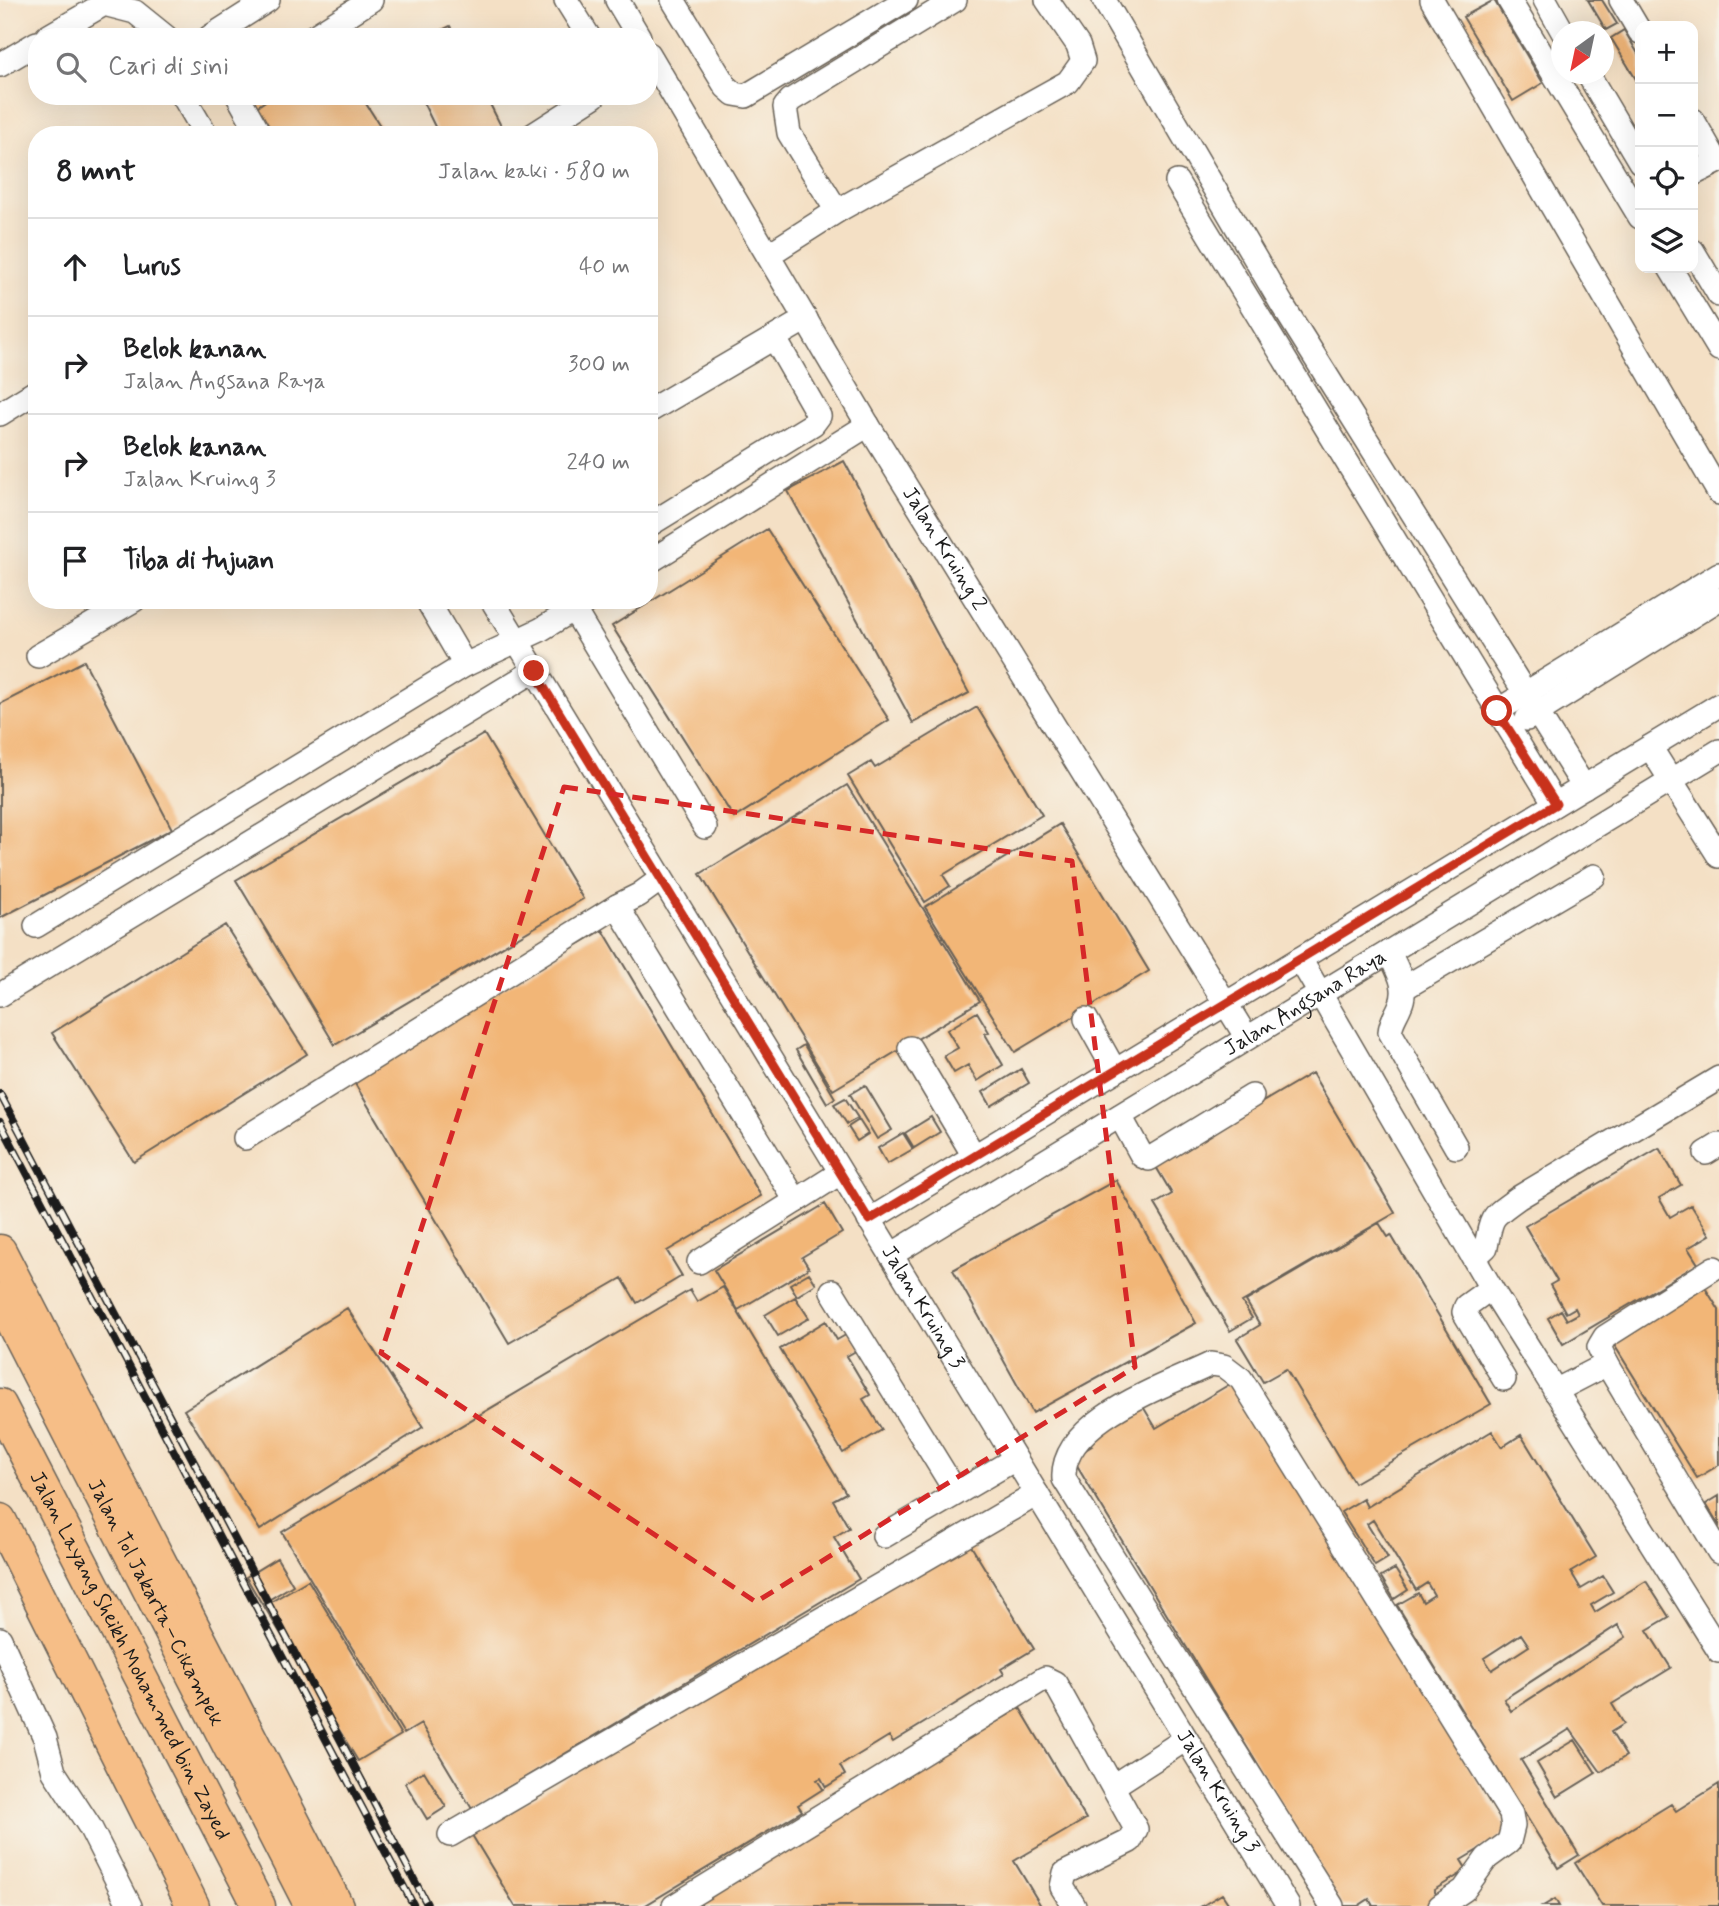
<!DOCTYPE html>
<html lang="id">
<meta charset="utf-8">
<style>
body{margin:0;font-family:Mynerve,sans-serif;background:#f6f6f6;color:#202124}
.controls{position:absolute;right:21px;top:21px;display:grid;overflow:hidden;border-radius:14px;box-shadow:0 7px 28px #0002}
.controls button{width:63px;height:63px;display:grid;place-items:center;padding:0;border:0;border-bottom:2px solid #e0e0e0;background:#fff;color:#202124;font:35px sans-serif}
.compass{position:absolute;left:1551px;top:21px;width:63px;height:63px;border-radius:50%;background:#fff;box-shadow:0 7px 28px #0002;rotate:213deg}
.stop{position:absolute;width:21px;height:21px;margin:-16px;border:5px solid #c8321e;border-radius:50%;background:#fff}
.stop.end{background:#c8321e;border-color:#fff;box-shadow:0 2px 7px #0008}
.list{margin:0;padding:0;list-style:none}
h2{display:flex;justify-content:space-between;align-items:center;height:91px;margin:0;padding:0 28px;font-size:30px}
h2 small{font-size:23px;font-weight:400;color:#757577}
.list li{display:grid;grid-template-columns:46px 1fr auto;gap:21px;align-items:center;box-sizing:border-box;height:98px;padding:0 28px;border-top:2px solid #e0e0e0}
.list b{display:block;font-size:26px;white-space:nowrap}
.list p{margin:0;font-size:23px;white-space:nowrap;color:#757577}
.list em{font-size:23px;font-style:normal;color:#757577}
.icon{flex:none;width:38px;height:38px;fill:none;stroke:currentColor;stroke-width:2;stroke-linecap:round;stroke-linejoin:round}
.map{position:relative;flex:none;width:1719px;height:1906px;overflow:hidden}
.search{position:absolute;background:#fff;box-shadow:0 7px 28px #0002;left:28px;top:28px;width:630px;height:77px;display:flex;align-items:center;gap:18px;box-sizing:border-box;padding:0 24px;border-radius:28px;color:#757577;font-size:26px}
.panel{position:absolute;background:#fff;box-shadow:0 7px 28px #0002;left:28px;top:126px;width:630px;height:483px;border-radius:28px}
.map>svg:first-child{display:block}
</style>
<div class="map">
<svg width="1719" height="1906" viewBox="0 0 1719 1906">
<rect width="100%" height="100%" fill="#f7f3e8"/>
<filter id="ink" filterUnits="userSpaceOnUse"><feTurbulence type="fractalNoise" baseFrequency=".0143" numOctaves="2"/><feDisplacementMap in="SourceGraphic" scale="14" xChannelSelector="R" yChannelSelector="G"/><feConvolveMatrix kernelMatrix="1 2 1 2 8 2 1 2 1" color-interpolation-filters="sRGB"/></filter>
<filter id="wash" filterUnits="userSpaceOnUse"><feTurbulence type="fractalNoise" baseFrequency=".00686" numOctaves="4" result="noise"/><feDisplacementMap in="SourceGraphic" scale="28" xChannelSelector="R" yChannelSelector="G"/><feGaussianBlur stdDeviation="1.57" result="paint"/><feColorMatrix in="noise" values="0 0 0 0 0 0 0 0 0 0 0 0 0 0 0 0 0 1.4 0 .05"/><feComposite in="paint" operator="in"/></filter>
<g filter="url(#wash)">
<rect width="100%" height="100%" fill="#f4e0c5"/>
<g id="blocks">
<!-- building -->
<path fill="#f2b677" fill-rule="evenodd" d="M1494 0 1543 83 1513 101 1463 17Z
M1588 0H1602L1617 24 1606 30Z
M450 26 456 37H428Z
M1624 30 1640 57V86L1611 38Z
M273 96H361L386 135H269L252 110Z
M420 96H486L501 126 484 135H439Z
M844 461 969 693 913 723 788 491Z
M767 529 889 720 734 818 612 626Z
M84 661 172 829 0 918V704Z
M977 707 1042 815 943 875 950 886 925 902 848 776 871 762 875 768Z
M484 734 583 899 335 1045 236 880Z
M847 785 980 1001 833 1090 700 874Z
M1060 824 1149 971 1015 1052 925 907Z
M225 925 307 1054 134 1162 52 1033Z
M603 930 761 1196 667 1251 682 1276 637 1303 622 1278 509 1343 351 1077Z
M977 1012 989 1032 985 1034 1003 1065 977 1081 968 1065 954 1073 944 1056 958 1048 947 1030Z
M804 1045 835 1098 827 1103 796 1050Z
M1021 1069 1029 1083 991 1106 983 1092Z
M1312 1073 1395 1213 1242 1302 1252 1318 1230 1331 1155 1204 1172 1194 1155 1165Z
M865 1085 892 1130 877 1139 850 1094Z
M845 1098 858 1118 847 1124 834 1104Z
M931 1117 940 1132 914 1148 905 1133Z
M859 1120 868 1134 857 1141 848 1127Z
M903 1133 913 1149 887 1164 878 1148Z
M1659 1148 1681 1185 1659 1198 1670 1217 1691 1205 1710 1235 1688 1248 1698 1264 1563 1344 1548 1318 1561 1310 1567 1320 1578 1314 1575 1308 1566 1313 1550 1285 1557 1281 1525 1226Z
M1116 1180 1196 1323 1033 1413 953 1270Z
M825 1204 842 1233 802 1257 809 1268 738 1310 714 1270Z
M1379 1223 1388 1237 1391 1235 1491 1404 1354 1483 1286 1369 1263 1382 1237 1339 1260 1325 1246 1301Z
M809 1273 816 1284 797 1296 790 1284Z
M1704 1286 1719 1310V1465L1697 1478 1613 1343Z
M723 1287 846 1493 833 1500 849 1528 834 1537 859 1579 472 1809 421 1724 404 1734 282 1532 690 1290 697 1302Z
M795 1297 809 1318 778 1336 765 1315Z
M347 1308 423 1427 260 1530 184 1410Z
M826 1321 837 1340 851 1332 861 1348 847 1356 870 1395 863 1399 882 1430 843 1453 780 1349Z
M1235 1381 1508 1832 1461 1860 1467 1870 1434 1890 1440 1901 1433 1906H1373L1369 1899 1358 1906H1343L1072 1458 1092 1446 1084 1433 1139 1400 1156 1428Z
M1492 1431 1502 1447 1521 1435 1596 1557 1571 1572 1581 1589 1603 1576 1613 1592 1591 1605 1595 1612 1646 1581 1669 1617 1647 1630 1671 1668 1612 1704 1624 1724 1611 1732 1626 1756 1601 1772 1570 1729 1521 1760 1579 1855 1558 1868 1397 1605 1418 1593 1423 1602 1434 1595 1427 1583 1416 1590 1373 1520 1367 1524 1388 1558 1375 1566 1341 1512 1363 1499 1367 1507ZM1618 1625 1626 1637 1511 1711 1504 1699ZM1521 1634 1529 1646 1492 1670 1484 1658Z
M1719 1496V1525L1706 1504Z
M965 1536 1034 1649 1001 1669 1004 1674 893 1742 889 1736 840 1766 845 1775 826 1787 821 1778 817 1780 823 1789 798 1805 802 1811 644 1906H515L472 1835Z
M277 1558 293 1585 262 1604 246 1577Z
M1395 1569 1408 1590 1394 1599 1381 1577Z
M308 1580 401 1735 358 1761 264 1606Z
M1020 1708 1086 1819 1014 1861 1041 1906H685Z
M1575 1740 1596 1773 1557 1797 1537 1763Z
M424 1771 446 1807 427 1819 405 1783Z
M1719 1784V1906H1602L1575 1863 1671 1804 1676 1811Z
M1222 1894 1230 1906H1202Z
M1555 1899 1559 1906H1543Z"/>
</g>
</g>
<g filter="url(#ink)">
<use href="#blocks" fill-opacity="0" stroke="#686157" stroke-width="2"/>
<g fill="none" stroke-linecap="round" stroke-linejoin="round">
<!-- minor casing -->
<g stroke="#686157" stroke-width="26">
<g id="minor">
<path d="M566 0 589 37"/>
<path d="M617 0 639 37"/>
<path d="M673 0 726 87 734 94 746 96 906 0"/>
<path d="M1104 0 1283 306 1584 787"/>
<path d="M1432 0 1719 493"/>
<path d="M1509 0 1640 217"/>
<path d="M1545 0 1563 32"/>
<path d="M1621 0 1640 32"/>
<path d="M47 37 104 4 135 12 166 37"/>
<path d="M210 37 268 0"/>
<path d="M313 37 371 0"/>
<path id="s1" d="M649 54 868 425 1247 1038"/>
<path d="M0 65 37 43"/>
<path d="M1588 74 1640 162"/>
<path d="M183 96 206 135"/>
<path d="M238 96 260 135"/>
<path d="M1693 120 1717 162 1693 174"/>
<path d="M533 135 594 96"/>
<path d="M1177 182 1555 804"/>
<path d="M837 211 789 133 785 107 791 100 955 0"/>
<path d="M1693 251 1719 295"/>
<path d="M768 255 837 211 1068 82 1083 61 1078 45 1047 0"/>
<path d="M1670 268 1719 349"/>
<path d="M649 411 806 319"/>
<path d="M0 414 37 391"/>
<path d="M649 525 813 424 819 416 775 339"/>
<path d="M649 562 868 425"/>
<path d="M427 600 465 665"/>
<path id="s2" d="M492 600 1288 1906"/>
<path d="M574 610 705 827"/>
<path d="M38 656 134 600"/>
<path d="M1497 711 1719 574"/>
<path d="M1527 719 1719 599"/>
<path d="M1650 747 1719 856"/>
<path d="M617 906 796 1201"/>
<path d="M36 926 465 665 540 630 589 600"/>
<path d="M1389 952C1397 970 1409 987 1400 1006 1396 1016 1391 1021 1390 1032L1456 1147"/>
<path d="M1300 959 1491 1288 1719 1651"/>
<path d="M1404 988 1594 876"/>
<path d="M0 995 534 671"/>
<path d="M1086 1019 1115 1071"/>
<path d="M910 1048 974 1156"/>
<path d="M1120 1116 1142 1156 1149 1159 1252 1096"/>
<path d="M245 1138 617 906 639 895 661 879"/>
<path d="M1706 1153 1719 1145"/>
<path d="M869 1220 1719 705"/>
<path id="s3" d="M891 1255 1719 751"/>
<path d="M1474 1258 1486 1247C1492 1214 1491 1218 1518 1198L1719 1078"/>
<path d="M699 1262 840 1173"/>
<path d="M1491 1288 1466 1306 1464 1312 1504 1379"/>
<path d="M832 1291 956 1492"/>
<path d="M1607 1364 1719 1552"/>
<path d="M1555 1391 1607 1364 1599 1347 1605 1337 1714 1268"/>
<path d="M884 1536 1015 1459"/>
<path d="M0 1639 45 1738 54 1772 90 1827 130 1906"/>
<path d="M1113 1786 1186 1739"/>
<path d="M450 1835 1037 1494"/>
<path d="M674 1906 1045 1678 1055 1683 1136 1829 1130 1841 1065 1873 1062 1887 1074 1906"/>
<path d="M1332 1906 1064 1479C1060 1420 1166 1386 1211 1364L1224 1366 1241 1379 1511 1814 1513 1826 1509 1842 1487 1858 1464 1890 1440 1906"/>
</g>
</g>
<!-- highway casing -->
<g stroke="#686157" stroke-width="35">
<g id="highway">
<path d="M0 1251 337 1906"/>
<path id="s4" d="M0 1299 311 1906"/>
<path id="s5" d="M0 1405 259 1906"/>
<path d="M0 1520 193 1906"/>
</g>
</g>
<!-- minor -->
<use href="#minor" stroke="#fff" stroke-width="23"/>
<!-- highway -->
<use href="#highway" stroke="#f6be87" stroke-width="32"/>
<!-- rail casing -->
<g stroke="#1c1c1c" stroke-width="8">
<path id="rail" d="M0 1094 428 1906
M0 1122 414 1906"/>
</g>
<!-- rail -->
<use href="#rail" stroke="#f7f3e8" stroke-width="5" stroke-dasharray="16" stroke-linecap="butt"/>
</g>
</g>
<g fill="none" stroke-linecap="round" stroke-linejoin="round" filter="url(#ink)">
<!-- route -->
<path stroke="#c8321e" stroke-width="9" d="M534 671 869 1220 1556 804 1497 711"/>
</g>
<!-- marked area -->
<path fill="none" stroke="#d62828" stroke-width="5" stroke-dasharray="14 9" stroke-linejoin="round" d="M564 787 1072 861 1135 1367 756 1602 381 1353Z"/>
<g text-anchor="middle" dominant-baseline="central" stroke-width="5" stroke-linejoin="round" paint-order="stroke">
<!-- street labels -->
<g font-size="21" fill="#1c1c1c" stroke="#f7f3e8">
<text stroke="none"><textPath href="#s1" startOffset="576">Jalan Kruing 2</textPath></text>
<text stroke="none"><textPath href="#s3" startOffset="485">Jalan Angsana Raya</textPath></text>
<text stroke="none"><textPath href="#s2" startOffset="828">Jalan Kruing 3</textPath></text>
<text stroke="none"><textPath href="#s4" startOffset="341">Jalan Tol Jakarta–Cikampek</textPath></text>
<text stroke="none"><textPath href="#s5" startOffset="282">Jalan Layang Sheikh Mohammed bin Zayed</textPath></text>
<text stroke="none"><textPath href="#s2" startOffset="1395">Jalan Kruing 3</textPath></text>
</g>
</g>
</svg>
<div class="controls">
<button>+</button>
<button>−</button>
<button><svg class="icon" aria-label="locate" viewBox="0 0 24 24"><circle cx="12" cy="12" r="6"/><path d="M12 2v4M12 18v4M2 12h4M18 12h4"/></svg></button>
<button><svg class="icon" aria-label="layers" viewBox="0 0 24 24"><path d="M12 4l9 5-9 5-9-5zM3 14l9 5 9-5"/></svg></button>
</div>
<svg class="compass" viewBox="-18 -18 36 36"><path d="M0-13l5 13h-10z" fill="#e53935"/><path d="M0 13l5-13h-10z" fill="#757577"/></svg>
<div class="stop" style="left:1497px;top:711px"></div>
<div class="stop end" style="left:534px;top:671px"></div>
<div class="search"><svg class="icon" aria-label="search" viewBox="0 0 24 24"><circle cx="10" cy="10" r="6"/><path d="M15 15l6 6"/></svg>Cari di sini</div>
<section class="panel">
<h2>8 mnt<small>Jalan kaki · 580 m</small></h2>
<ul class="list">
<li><svg class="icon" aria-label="ahead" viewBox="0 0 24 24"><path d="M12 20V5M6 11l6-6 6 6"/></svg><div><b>Lurus</b></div><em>40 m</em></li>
<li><svg class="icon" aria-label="right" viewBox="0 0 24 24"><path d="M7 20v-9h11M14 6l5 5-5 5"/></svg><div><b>Belok kanan</b><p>Jalan Angsana Raya</p></div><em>300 m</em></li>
<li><svg class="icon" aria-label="right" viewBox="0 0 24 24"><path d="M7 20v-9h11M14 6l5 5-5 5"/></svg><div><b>Belok kanan</b><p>Jalan Kruing 3</p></div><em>240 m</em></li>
<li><svg class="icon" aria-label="arrive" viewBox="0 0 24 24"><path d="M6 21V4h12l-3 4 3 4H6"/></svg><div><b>Tiba di tujuan</b></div></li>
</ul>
</section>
</div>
